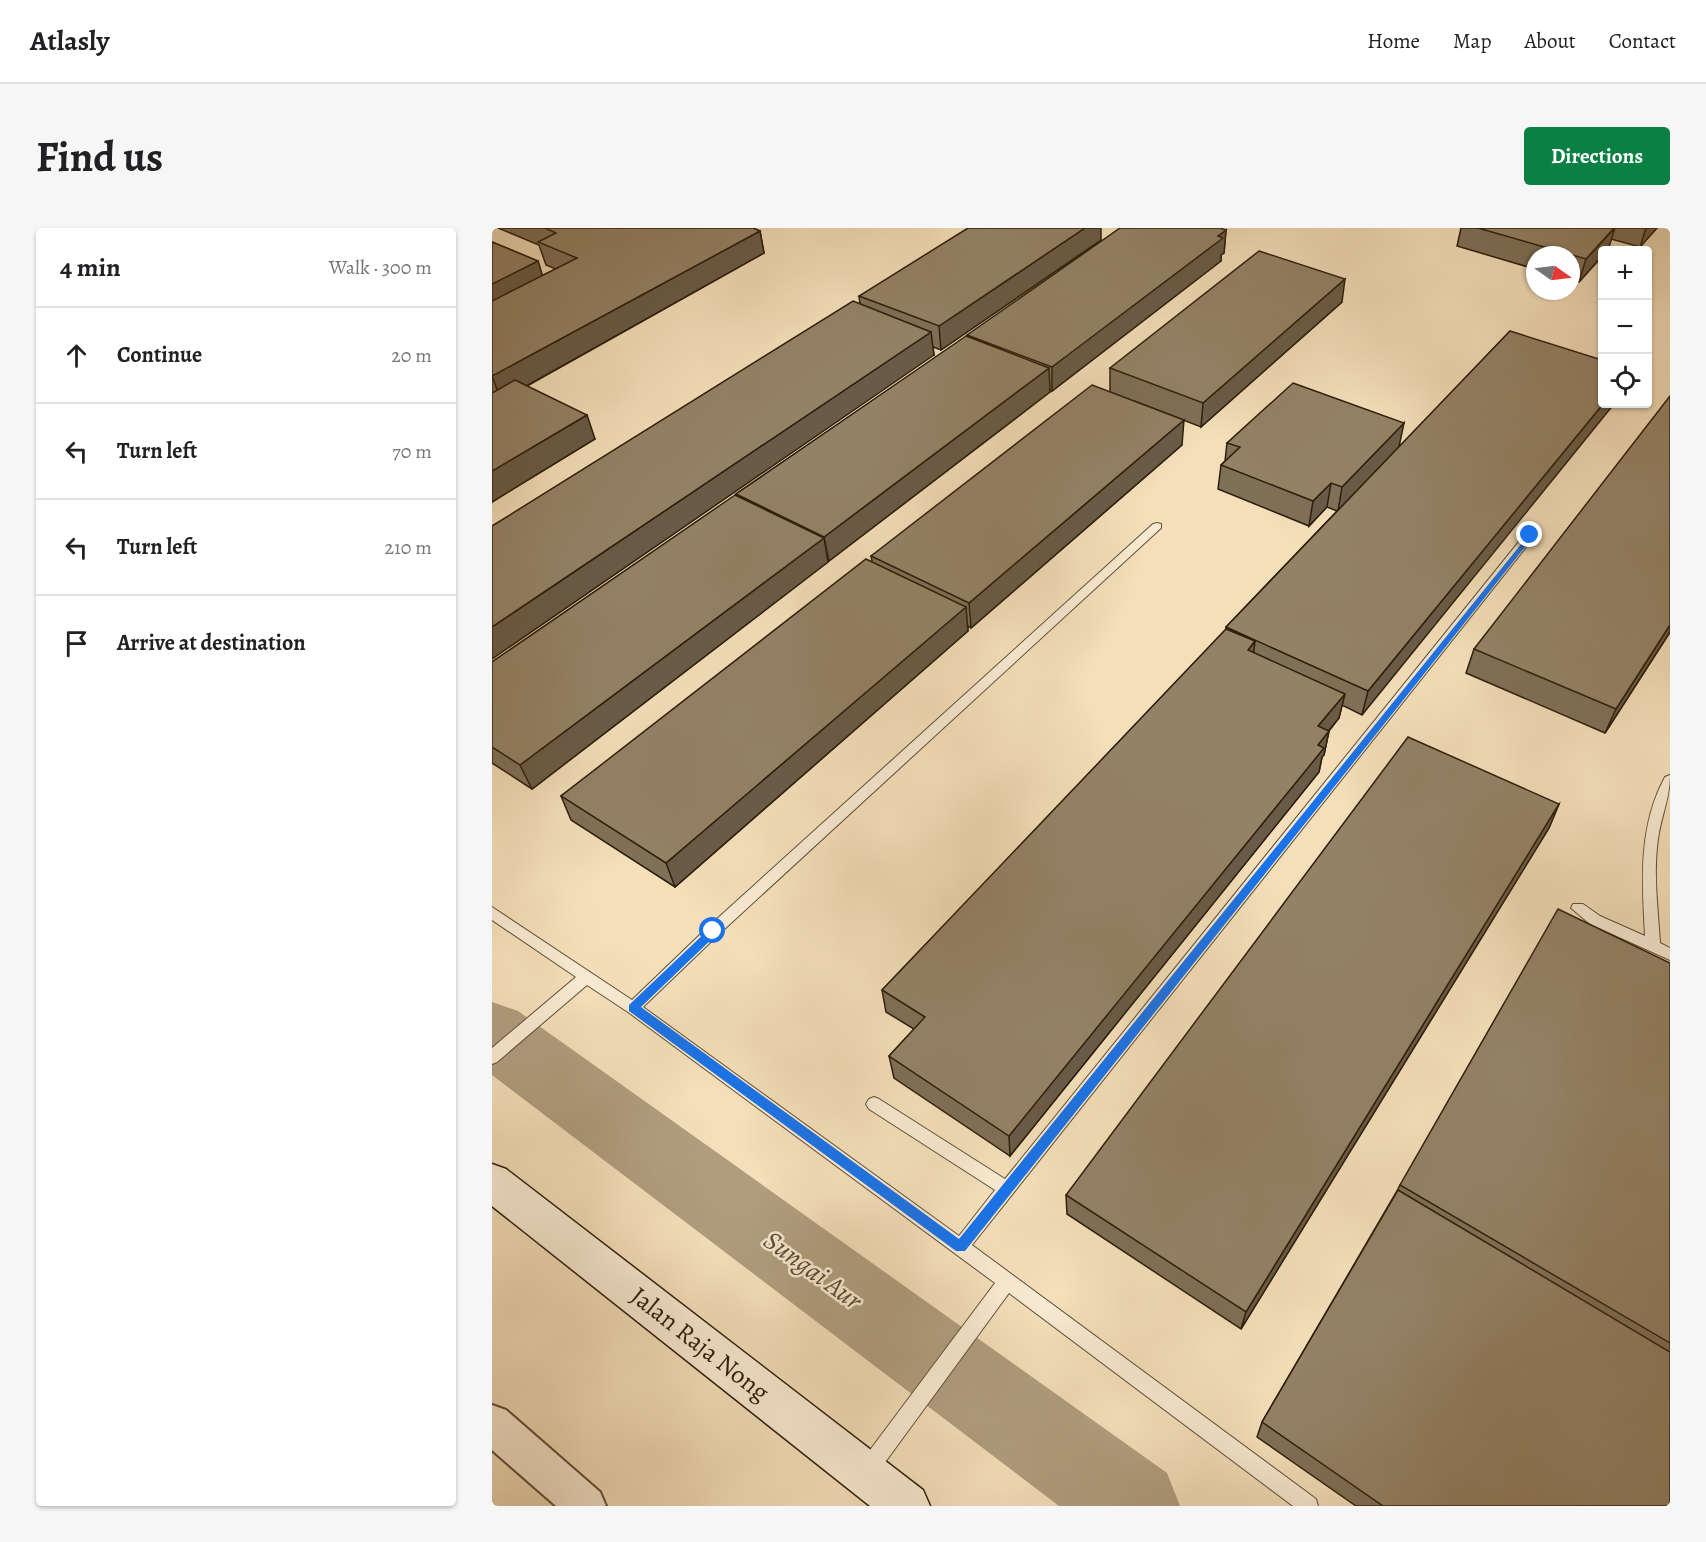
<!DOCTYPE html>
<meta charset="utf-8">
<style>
body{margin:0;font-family:Alegreya,serif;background:#f6f6f6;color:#202124}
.controls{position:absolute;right:18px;top:18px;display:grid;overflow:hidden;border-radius:6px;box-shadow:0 2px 4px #0004}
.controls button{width:54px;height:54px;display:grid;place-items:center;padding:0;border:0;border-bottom:2px solid #e0e0e0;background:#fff;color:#202124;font:30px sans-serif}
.compass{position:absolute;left:1034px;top:18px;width:54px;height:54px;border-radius:50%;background:#fff;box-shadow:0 2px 4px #0004;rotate:104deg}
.stop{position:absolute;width:18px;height:18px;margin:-14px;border:4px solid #1a73e8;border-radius:50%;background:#fff}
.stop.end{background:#1a73e8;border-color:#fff;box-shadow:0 2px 6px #0008}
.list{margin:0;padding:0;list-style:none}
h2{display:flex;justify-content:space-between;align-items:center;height:78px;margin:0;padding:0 24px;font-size:26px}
h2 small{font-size:20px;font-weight:400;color:#757577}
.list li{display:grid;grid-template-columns:39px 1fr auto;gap:18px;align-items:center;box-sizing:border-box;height:96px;padding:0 24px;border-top:2px solid #e0e0e0}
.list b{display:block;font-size:22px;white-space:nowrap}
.list em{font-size:20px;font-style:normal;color:#757577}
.icon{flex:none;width:33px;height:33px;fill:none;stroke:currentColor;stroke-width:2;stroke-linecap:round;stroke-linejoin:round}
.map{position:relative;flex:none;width:1178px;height:1278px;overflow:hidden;border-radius:6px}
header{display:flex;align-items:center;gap:36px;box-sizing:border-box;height:84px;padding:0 30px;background:#fff;border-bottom:2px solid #e0e0e0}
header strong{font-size:28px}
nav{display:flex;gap:33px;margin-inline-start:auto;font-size:21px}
.intro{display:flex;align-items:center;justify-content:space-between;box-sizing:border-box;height:144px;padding:0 36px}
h1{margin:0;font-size:42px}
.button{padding:15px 27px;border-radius:6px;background:#0b8043;color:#fff;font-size:21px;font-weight:700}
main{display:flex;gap:36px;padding:0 36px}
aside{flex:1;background:#fff;border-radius:6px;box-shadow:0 2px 4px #0004}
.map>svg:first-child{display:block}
</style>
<header>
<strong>Atlasly</strong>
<nav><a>Home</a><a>Map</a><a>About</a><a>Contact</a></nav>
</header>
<div class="intro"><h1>Find us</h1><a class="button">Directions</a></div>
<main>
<aside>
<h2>4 min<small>Walk · 300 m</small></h2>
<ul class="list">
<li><svg class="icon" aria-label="ahead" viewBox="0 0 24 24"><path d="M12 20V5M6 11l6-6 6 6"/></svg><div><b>Continue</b></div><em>20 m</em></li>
<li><svg class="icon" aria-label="left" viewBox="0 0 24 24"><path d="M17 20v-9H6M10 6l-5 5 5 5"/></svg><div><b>Turn left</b></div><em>70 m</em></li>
<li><svg class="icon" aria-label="left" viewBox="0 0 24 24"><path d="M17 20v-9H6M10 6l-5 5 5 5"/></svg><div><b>Turn left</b></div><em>210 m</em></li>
<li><svg class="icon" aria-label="arrive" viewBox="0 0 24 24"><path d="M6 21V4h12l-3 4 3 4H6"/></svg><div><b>Arrive at destination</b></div></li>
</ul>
</aside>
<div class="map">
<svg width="1178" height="1278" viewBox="0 0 1178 1278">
<rect width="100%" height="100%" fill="#f4dfba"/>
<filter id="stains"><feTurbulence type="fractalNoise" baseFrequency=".00333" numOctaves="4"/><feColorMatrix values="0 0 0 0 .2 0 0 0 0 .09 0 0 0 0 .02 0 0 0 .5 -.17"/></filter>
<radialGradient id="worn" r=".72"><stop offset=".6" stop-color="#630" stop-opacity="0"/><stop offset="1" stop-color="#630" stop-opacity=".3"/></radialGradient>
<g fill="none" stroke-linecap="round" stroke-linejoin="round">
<!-- river -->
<path fill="#b09d7e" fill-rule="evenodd" d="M0 774 26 783 675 1245 688 1278H567L0 847Z"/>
<!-- service casing -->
<g stroke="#5f4e36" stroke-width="2">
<path id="service" d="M665 295 669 296V300L226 707 151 779 467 1008 503 962 377 881 374 876 377 871 382 869 387 871 513 951 1034 305H1042V309L480 1017 824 1271 826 1278H801L517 1065 383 1248 376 1250 369 1248 367 1241 369 1234 503 1055 136 784 95 757 5 834 0 836V820L84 749 0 692V679L140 772 216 699 661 296Z
M1178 547C1178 571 1169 588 1166 611 1161 646 1166 681 1168 715L1178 720V732L1098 696 1079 680 1081 676H1091L1108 688 1153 708C1150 653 1146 599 1173 549Z"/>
</g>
<!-- minor casing -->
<g stroke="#5f4e36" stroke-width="4">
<path id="minor" d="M0 1177 14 1182 108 1264 114 1278H64L0 1222Z"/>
</g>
<!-- secondary casing -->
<g stroke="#2d1e0a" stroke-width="3">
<path id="secondary" d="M0 936 14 941 431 1262 438 1278H378L0 978Z"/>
</g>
<!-- service -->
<use href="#service" fill="#f8ead2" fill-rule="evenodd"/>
<!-- minor -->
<use href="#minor" fill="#f8ead2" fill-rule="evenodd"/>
<!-- secondary -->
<use href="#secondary" fill="#f8ead2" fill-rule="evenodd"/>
</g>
<!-- wall -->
<path fill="#7f7058" stroke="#2d1e0a" stroke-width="1.5" d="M6 0H261L268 3 272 25 35 158 103 211 0 274V14L46 33 50 48 64 41 54 37 47 17Z
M969 0H1165L1148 19 1119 11 1116 22 1087 54 1079 52V27H1043V41L965 18Z
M734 2 732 25 729 27V33L560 163 558 162V164L337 333H336V334L40 561 0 535V434L245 268 244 266 475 108V107Z
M609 12 449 122 441 119 442 127 368 76 367 68Z
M850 74 709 199 642 173 690 217 479 400 476 398V403L183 659 79 592 69 568 380 333 379 328 618 164V140Z
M1018 103 870 487 850 477 847 490 837 503 832 527 830 529 827 544 518 928 402 850 397 828 422 801 394 784 390 762 734 402V399L845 283 835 279 817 298 726 261 729 237 733 233 735 215 907 219Z
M1178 404 1113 505 974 445 982 421Z
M1067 576 1057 600 749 1101 575 986 574 967Z
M1178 735V1278H864L765 1209 770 1194 905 963 908 957Z"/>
<!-- shaded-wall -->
<path fill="#685b47" stroke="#2d1e0a" stroke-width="1.5" d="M593 0H609V12L449 122 447 98Z
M1123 0 1116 22H1110V28L1087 54 1094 31Z
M1154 0H1165L1148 19Z
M734 2 732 25 729 27V33L560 163V139Z
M268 3 272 25 9 172 0 148Z
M46 33 53 56 0 84V56Z
M853 51 850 74 709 199 711 175Z
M439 104 442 127 0 431V399Z
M557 140 558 164 337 333 332 309Z
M1111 176H1122L870 487 876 463Z
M95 187 103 211 0 274V243Z
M692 192 690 217 479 400 477 375Z
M912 195 907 219 846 283 850 259Z
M839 255 835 279 817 298 821 273Z
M332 310 336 334 40 561 28 537Z
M474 379 476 403 183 659 174 635Z
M1178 397V404L1113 505 1124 481Z
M763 413 760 438 756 422Z
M853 466 847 490 821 522 826 498Z
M837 503 832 527 830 529 827 544 518 928 517 908Z
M1067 576 1057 600 749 1101 754 1084Z"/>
<!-- building -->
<path fill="#948266" stroke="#2d1e0a" stroke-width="1.5" d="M53 0H261L268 3 0 148V73L85 30 46 14 64 5Z
M476 0H593L447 98 367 68Z
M628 0H728L734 2 726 8 731 10 560 139 475 107Z
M986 0H1122L1094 31Z
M0 14 46 33 0 56Z
M767 23 853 51 711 175 618 140Z
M361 73 439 104 0 399V298Z
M1018 103 1110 132V176H1111L876 463 734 399Z
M474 108 557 140 332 309 244 266Z
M23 152 95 187 0 243V165Z
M801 155 912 195 850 259 839 255 821 273 729 237 748 219 735 215Z
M600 157 692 192 477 375 379 328Z
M1178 168V397L1124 481 982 421Z
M243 267 332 310 28 537 0 519V434Z
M374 331 474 379 174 635 69 568Z
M734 401 763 413 756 422 853 466 826 498 837 503 826 517 832 520 517 908 397 828 433 789 390 762Z
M916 509 1067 576 754 1084 574 967Z
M1066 681 1178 735V1115L908 957Z
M906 962 1178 1124V1278H891L770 1194Z"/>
<!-- route -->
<path fill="#1a73e8" d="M1038 305 1042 307 1041 309 473 1023H464L137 783V777L218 700H225V706L149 779 467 1011Z"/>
<g text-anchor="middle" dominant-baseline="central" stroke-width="5" stroke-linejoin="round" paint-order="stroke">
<!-- near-street labels -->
<g font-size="26" fill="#2d1e0a" stroke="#f8ead2">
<text transform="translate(208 1116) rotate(38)">Jalan Raja Nong</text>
</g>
<!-- near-water labels -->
<g font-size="27" font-style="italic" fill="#5b4a33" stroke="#f8ead2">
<text transform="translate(321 1042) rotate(36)">Sungai Aur</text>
</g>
</g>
<rect width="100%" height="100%" filter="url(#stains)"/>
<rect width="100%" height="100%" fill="url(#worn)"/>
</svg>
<div class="controls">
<button>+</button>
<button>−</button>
<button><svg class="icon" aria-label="locate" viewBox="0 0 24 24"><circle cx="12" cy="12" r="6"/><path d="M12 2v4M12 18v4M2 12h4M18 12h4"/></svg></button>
</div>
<svg class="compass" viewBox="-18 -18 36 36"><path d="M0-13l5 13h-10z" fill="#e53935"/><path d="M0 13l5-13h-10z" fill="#757577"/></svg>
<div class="stop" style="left:221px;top:703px"></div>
<div class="stop end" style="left:1038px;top:307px"></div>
</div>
</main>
